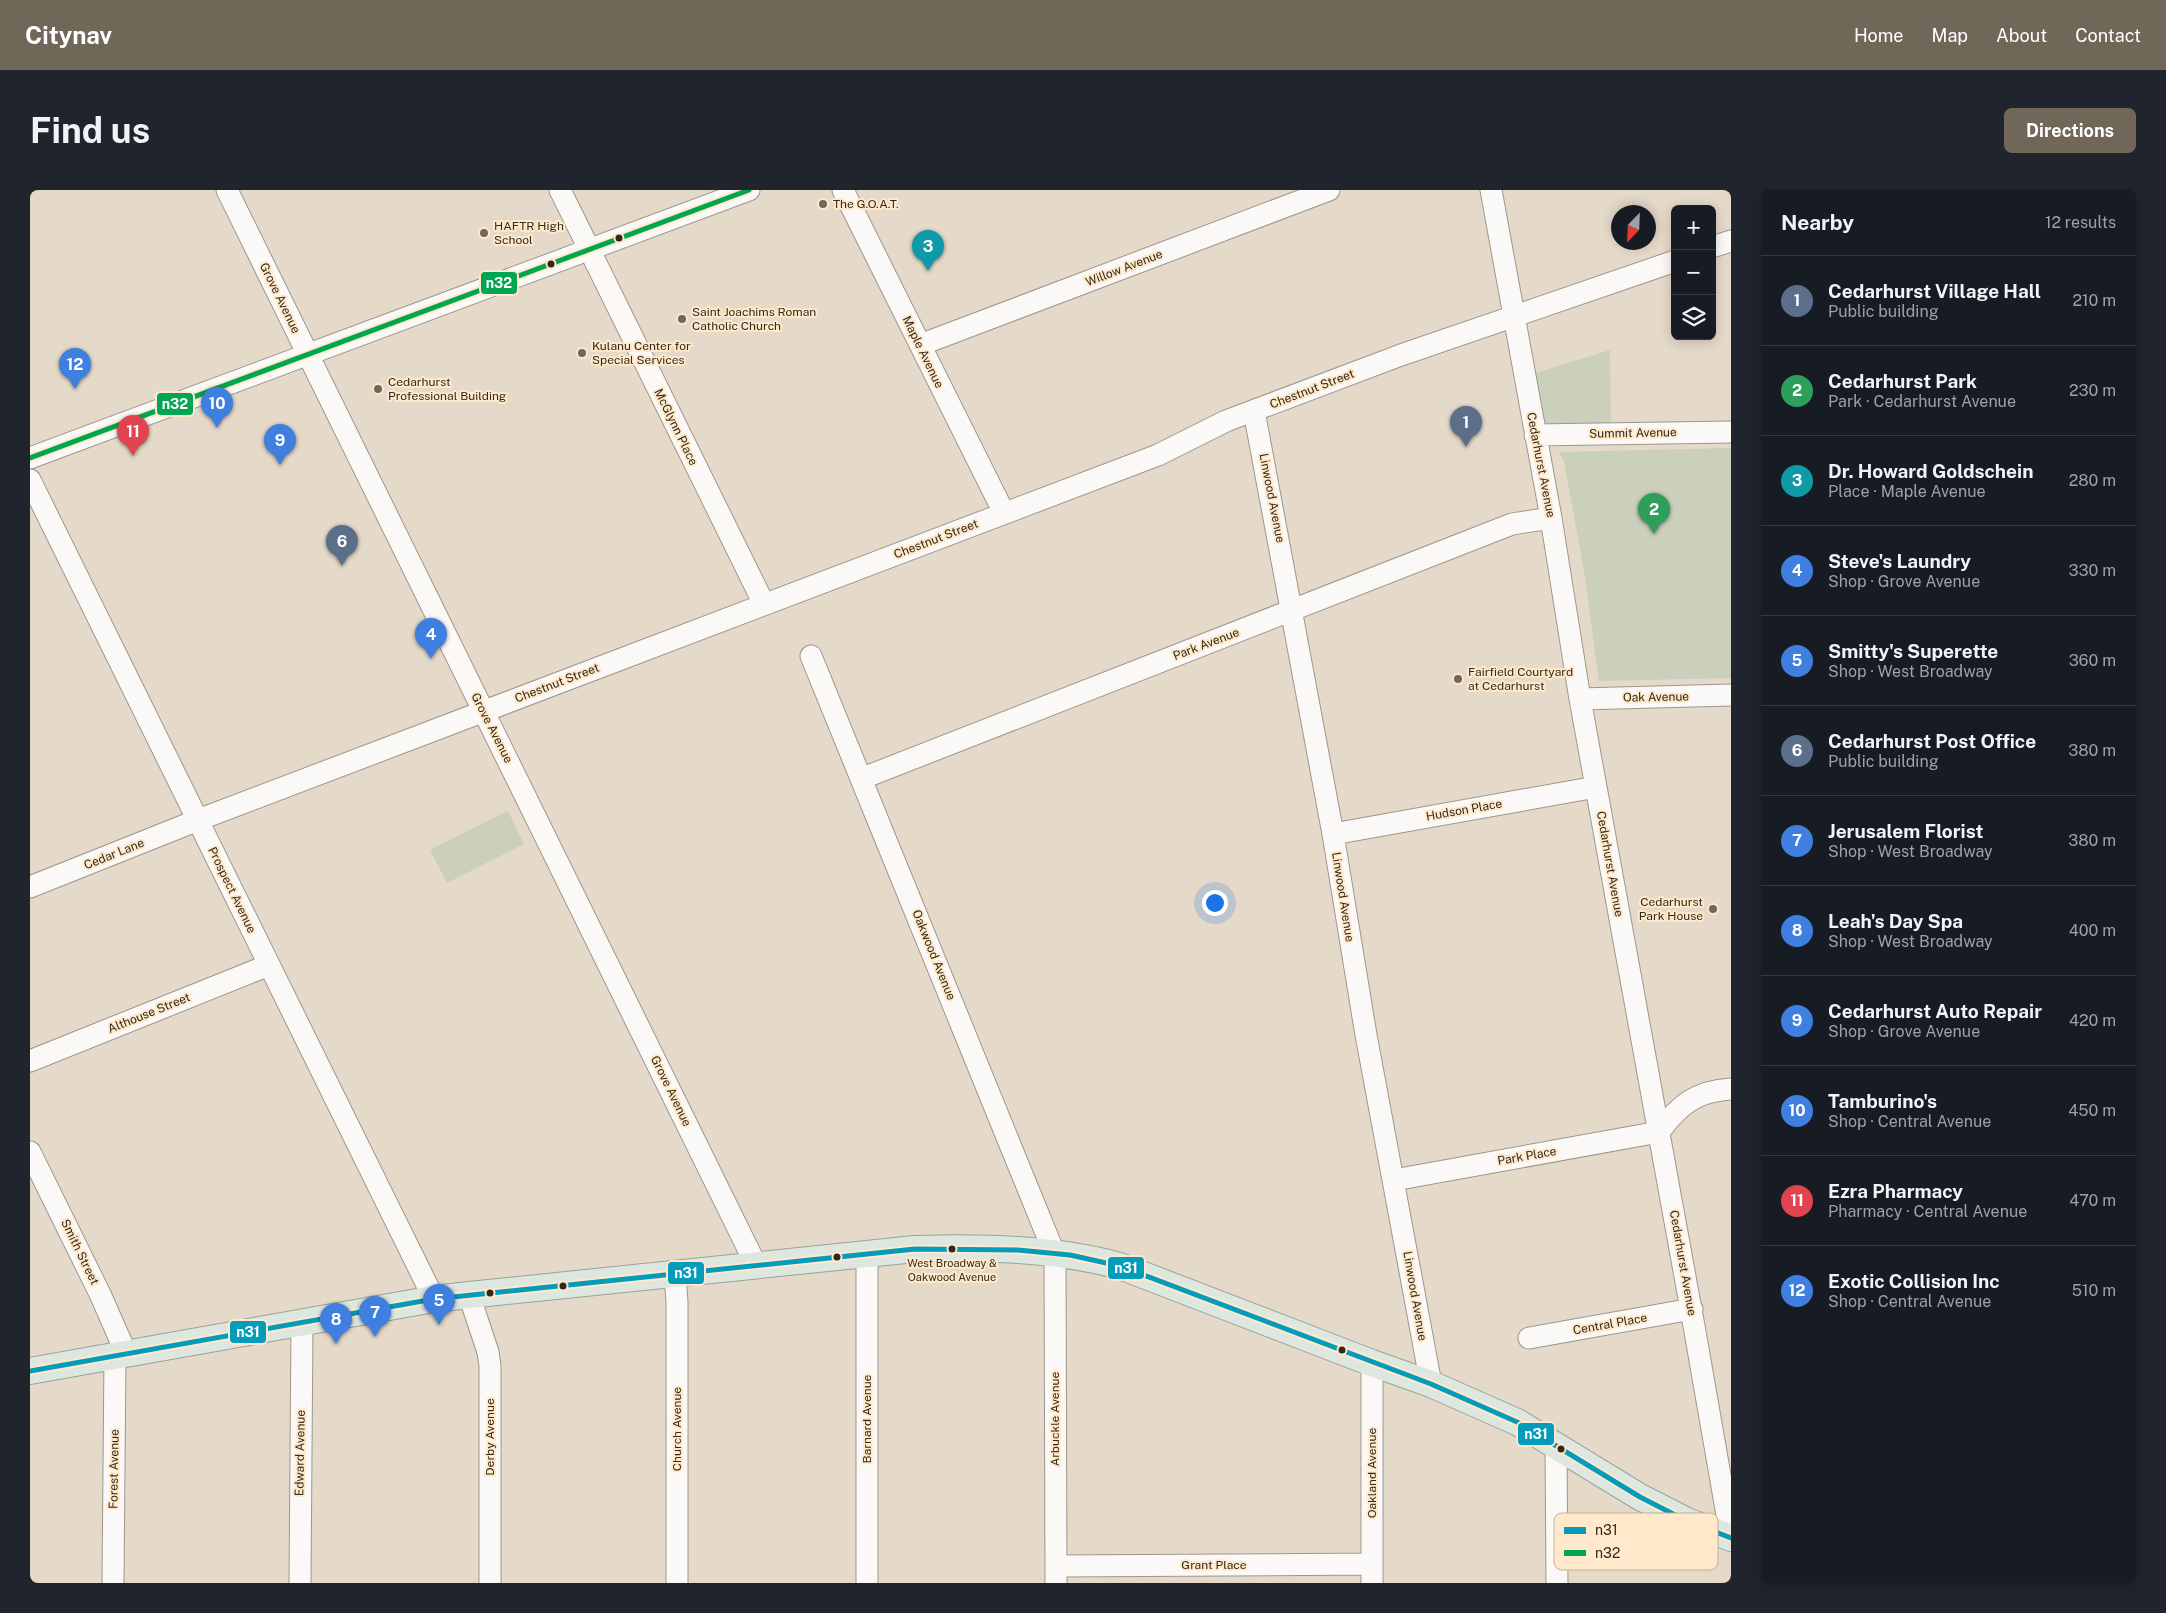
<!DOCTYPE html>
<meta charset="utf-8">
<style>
body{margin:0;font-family:"Public Sans",sans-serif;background:#20242c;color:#f1f3f6}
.controls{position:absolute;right:15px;top:15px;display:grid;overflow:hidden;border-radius:8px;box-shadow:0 2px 12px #0003}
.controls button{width:45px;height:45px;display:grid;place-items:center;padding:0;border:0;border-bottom:1px solid #363941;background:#171b24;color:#f1f3f6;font:25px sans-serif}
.compass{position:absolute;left:1581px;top:15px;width:45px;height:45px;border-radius:50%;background:#171b24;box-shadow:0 2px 12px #0003;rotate:203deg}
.you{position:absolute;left:1184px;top:712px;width:18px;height:18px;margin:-12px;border:4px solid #fff;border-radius:50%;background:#1a73e8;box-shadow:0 0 0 8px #1a73e833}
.badge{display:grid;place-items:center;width:32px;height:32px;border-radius:50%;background:#706759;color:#fff;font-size:16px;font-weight:700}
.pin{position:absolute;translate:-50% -41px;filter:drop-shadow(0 1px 2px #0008)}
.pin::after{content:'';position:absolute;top:26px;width:18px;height:15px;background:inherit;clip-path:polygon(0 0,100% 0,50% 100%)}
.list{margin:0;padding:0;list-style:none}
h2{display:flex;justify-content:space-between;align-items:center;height:65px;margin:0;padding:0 20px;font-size:21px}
h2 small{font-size:16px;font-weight:400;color:#9ea1a6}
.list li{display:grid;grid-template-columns:32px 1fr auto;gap:15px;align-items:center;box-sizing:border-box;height:90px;padding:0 20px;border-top:1px solid #363941}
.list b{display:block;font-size:19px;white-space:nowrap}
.list p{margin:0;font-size:16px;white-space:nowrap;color:#9ea1a6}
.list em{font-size:16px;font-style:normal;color:#9ea1a6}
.icon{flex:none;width:28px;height:28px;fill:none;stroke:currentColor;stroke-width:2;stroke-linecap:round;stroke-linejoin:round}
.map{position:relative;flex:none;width:1701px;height:1393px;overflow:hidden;border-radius:8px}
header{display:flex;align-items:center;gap:30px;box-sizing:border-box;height:70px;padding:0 25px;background:#706759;color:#fff}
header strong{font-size:24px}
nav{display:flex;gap:28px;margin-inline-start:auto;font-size:18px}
.intro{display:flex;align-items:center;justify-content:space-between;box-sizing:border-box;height:120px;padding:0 30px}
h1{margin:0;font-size:35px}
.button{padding:12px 22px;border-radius:8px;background:#706759;color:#fff;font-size:18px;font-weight:700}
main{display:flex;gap:30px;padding:0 30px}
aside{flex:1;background:#171b24;border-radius:8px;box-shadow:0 2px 12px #0003}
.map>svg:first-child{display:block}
</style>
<header>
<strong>Citynav</strong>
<nav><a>Home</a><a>Map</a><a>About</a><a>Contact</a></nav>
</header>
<div class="intro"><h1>Find us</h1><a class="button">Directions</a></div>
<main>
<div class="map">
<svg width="1701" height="1393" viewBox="0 0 1701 1393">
<rect width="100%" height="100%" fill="#e5d9c9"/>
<!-- green -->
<path fill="#cad0bb" d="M1580 160 1581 242 1508 246 1496 186Z
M1701 258V488L1569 491 1554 381 1534 271 1529 262Z
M478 621 494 654 417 693 400 660Z"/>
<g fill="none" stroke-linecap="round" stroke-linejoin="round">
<!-- minor casing -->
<g stroke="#9f968a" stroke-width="23">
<path id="minor" d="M197 0 727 1077
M530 0 734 414
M813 0 974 323
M1461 0 1521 328 1550 509 1664 1136 1701 1348
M1682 57 1701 51
M890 155 1299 0
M1224 221 1303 644 1336 845 1401 1194
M1505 245 1701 242
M0 268 719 0
M0 290 404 1109
M781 466 1025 1065 1026 1393
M1550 509 1701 505
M833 588 1482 334 1521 328
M1303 644 1566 597
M0 697 168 630 1128 265 1196 231 1371 165 1645 71
M0 871 239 775
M0 962 70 1104 96 1163
M1364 990 1629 942C1649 915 1666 901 1701 899
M645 1085 647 1112V1393
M439 1105 458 1162 460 1176V1393
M1499 1148 1662 1119
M1342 1173V1393
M1526 1256 1527 1393
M1026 1376 1342 1374
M83 1393 85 1165
M270 1393 272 1134
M837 1393V1065"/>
</g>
<!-- major casing -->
<g stroke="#99a395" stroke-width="28">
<path id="major" d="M0 1181 404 1109 439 1105 885 1059C953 1057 1024 1058 1090 1076L1342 1173 1401 1194 1487 1232 1610 1307 1657 1331 1701 1348"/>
</g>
<!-- minor -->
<use href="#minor" stroke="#fbf9f7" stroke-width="21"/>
<!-- major -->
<use href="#major" stroke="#dee6e0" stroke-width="26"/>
<!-- bus-1 casing -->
<g stroke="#ffe9ca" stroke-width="9">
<path id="bus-1" d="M0 1181 404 1109 885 1059 988 1060 1040 1065 1090 1076 1401 1194 1487 1232 1610 1307 1657 1331 1701 1348"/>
</g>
<!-- bus-2 casing -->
<g stroke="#ffe9ca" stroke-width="9">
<path id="bus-2" d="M0 268 719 0"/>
</g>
<!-- bus-1 -->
<use href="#bus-1" stroke="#059cbc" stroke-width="5"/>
<!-- bus-2 -->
<use href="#bus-2" stroke="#00a651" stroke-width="5"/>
</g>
<!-- markers -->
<g fill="#706759" stroke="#ffe9ca" stroke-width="2">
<circle cx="793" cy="14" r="5"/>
<circle cx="454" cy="43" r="5"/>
<circle cx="652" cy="129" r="5"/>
<circle cx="552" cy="163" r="5"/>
<circle cx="348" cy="199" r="5"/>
<circle cx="1428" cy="489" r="5"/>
<circle cx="1683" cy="719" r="5"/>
</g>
<g fill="#31291d" stroke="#ffe9ca" stroke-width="2">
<circle cx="589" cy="48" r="4.5"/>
<circle cx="521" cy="74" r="4.5"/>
<circle cx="922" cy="1059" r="4.5"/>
<circle cx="807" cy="1067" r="4.5"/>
<circle cx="533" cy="1096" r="4.5"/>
<circle cx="460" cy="1103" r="4.5"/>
<circle cx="1312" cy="1160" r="4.5"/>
<circle cx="1531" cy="1259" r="4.5"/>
</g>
<g text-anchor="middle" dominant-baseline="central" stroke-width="4" stroke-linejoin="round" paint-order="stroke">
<!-- bus labels -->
<g font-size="11" fill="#31291d" stroke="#ffe9ca">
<text x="922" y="1073">West Broadway &amp;<tspan x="922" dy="14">Oakwood Avenue</tspan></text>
</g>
<!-- poi labels -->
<g font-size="12" fill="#31291d" stroke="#ffe9ca" text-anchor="start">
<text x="803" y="14">The G.O.A.T.</text>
<text x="464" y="36">HAFTR High<tspan x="464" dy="14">School</tspan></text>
<text x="662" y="122">Saint Joachims Roman<tspan x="662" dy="14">Catholic Church</tspan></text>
<text x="562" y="156">Kulanu Center for<tspan x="562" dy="14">Special Services</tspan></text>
<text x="358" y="192">Cedarhurst<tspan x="358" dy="14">Professional Building</tspan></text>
<text x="1438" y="482">Fairfield Courtyard<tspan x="1438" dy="14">at Cedarhurst</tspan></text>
<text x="1673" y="712" text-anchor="end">Cedarhurst<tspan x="1673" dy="14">Park House</tspan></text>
</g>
<!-- street labels -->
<g font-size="12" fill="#31291d" stroke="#ffe9ca">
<text transform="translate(1094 78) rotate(-21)">Willow Avenue</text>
<text transform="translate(250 108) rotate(64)">Grove Avenue</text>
<text transform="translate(893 162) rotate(64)">Maple Avenue</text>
<text transform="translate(1282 199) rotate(-21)">Chestnut Street</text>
<text transform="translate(646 237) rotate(64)">McGlynn Place</text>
<text transform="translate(1603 243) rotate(-1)">Summit Avenue</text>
<text transform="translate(1511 275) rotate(79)">Cedarhurst Avenue</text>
<text transform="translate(1242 308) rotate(79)">Linwood Avenue</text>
<text transform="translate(906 349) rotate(-21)">Chestnut Street</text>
<text transform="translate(1176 454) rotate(-21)">Park Avenue</text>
<text transform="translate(527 493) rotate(-21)">Chestnut Street</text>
<text transform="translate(1626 507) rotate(-1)">Oak Avenue</text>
<text transform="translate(462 538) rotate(63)">Grove Avenue</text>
<text transform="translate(1434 620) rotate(-10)">Hudson Place</text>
<text transform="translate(84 664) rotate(-22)">Cedar Lane</text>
<text transform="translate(1580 674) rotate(80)">Cedarhurst Avenue</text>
<text transform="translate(202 700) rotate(64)">Prospect Avenue</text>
<text transform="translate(1313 707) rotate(81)">Linwood Avenue</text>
<text transform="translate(904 765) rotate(68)">Oakwood Avenue</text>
<text transform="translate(119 823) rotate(-22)">Althouse Street</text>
<text transform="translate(641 901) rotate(64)">Grove Avenue</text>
<text transform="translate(1497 966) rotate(-10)">Park Place</text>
<text transform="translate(50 1062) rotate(64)">Smith Street</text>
<text transform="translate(1653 1073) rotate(80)">Cedarhurst Avenue</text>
<text transform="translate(1385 1106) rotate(80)">Linwood Avenue</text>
<text transform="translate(1580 1134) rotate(-10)">Central Place</text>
<text transform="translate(837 1229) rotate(-90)">Barnard Avenue</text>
<text transform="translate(1025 1229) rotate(-90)">Arbuckle Avenue</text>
<text transform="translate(647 1239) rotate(-90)">Church Avenue</text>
<text transform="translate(460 1247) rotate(-90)">Derby Avenue</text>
<text transform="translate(270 1263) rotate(-89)">Edward Avenue</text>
<text transform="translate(84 1279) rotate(-89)">Forest Avenue</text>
<text transform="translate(1342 1283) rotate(-90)">Oakland Avenue</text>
<text x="1184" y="1375">Grant Place</text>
</g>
</g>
<!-- legend -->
<rect x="1524" y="1323" width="164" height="57" rx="8" fill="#ffe9ca" stroke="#c1af96" stroke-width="1"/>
<rect x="1534" y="1337" width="22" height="7" fill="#059cbc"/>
<rect x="1534" y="1360" width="22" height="6" fill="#00a651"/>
<g font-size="14" fill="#31291d">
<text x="1565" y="1345">n31</text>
<text x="1565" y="1368">n32</text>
</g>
<g stroke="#ffe9ca" stroke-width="2">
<rect x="450" y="81" width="38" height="24" rx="5" fill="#00a651"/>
<rect x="126" y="202" width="38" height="24" rx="5" fill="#00a651"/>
<rect x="1077" y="1066" width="38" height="24" rx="5" fill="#059cbc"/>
<rect x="637" y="1071" width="38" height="24" rx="5" fill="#059cbc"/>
<rect x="199" y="1130" width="38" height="24" rx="5" fill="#059cbc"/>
<rect x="1487" y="1232" width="38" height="24" rx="5" fill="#059cbc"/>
</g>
<g font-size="14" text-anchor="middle" font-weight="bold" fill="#fff">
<text x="469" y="98">n32</text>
<text x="145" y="219">n32</text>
<text x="1096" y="1083">n31</text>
<text x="656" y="1088">n31</text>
<text x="218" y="1147">n31</text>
<text x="1506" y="1249">n31</text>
</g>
</svg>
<div class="controls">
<button>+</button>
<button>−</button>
<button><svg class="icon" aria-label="layers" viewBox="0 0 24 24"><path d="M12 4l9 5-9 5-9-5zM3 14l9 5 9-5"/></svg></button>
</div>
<svg class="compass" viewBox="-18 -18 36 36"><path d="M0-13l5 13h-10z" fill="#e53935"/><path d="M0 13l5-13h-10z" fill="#9ea1a6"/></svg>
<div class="you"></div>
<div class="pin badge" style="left:1436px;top:257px;background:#5c6f8a">1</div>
<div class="pin badge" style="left:1624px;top:344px;background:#2e9e5b">2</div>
<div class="pin badge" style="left:898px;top:81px;background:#0f9aa8">3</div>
<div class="pin badge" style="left:401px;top:469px;background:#3f7fe0">4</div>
<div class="pin badge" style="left:409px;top:1135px;background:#3f7fe0">5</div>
<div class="pin badge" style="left:312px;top:376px;background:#5c6f8a">6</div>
<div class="pin badge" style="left:345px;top:1147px;background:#3f7fe0">7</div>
<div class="pin badge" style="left:306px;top:1154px;background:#3f7fe0">8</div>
<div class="pin badge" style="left:250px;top:275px;background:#3f7fe0">9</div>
<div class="pin badge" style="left:187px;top:238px;background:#3f7fe0">10</div>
<div class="pin badge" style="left:103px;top:266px;background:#e0444e">11</div>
<div class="pin badge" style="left:45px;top:199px;background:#3f7fe0">12</div>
</div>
<aside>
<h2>Nearby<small>12 results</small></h2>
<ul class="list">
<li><span class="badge" style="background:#5c6f8a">1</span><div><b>Cedarhurst Village Hall</b><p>Public building</p></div><em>210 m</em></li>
<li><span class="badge" style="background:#2e9e5b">2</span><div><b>Cedarhurst Park</b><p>Park · Cedarhurst Avenue</p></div><em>230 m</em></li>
<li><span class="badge" style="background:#0f9aa8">3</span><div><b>Dr. Howard Goldschein</b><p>Place · Maple Avenue</p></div><em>280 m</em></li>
<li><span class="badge" style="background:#3f7fe0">4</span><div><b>Steve's Laundry</b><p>Shop · Grove Avenue</p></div><em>330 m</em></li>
<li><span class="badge" style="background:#3f7fe0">5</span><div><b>Smitty's Superette</b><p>Shop · West Broadway</p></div><em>360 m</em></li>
<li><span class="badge" style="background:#5c6f8a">6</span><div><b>Cedarhurst Post Office</b><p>Public building</p></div><em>380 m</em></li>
<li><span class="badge" style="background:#3f7fe0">7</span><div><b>Jerusalem Florist</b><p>Shop · West Broadway</p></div><em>380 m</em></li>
<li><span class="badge" style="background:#3f7fe0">8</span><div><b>Leah's Day Spa</b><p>Shop · West Broadway</p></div><em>400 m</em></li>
<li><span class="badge" style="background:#3f7fe0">9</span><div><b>Cedarhurst Auto Repair</b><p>Shop · Grove Avenue</p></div><em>420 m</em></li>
<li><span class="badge" style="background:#3f7fe0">10</span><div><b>Tamburino's</b><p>Shop · Central Avenue</p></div><em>450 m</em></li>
<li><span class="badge" style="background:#e0444e">11</span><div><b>Ezra Pharmacy</b><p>Pharmacy · Central Avenue</p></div><em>470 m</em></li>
<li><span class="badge" style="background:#3f7fe0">12</span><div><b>Exotic Collision Inc</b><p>Shop · Central Avenue</p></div><em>510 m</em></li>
</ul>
</aside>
</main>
